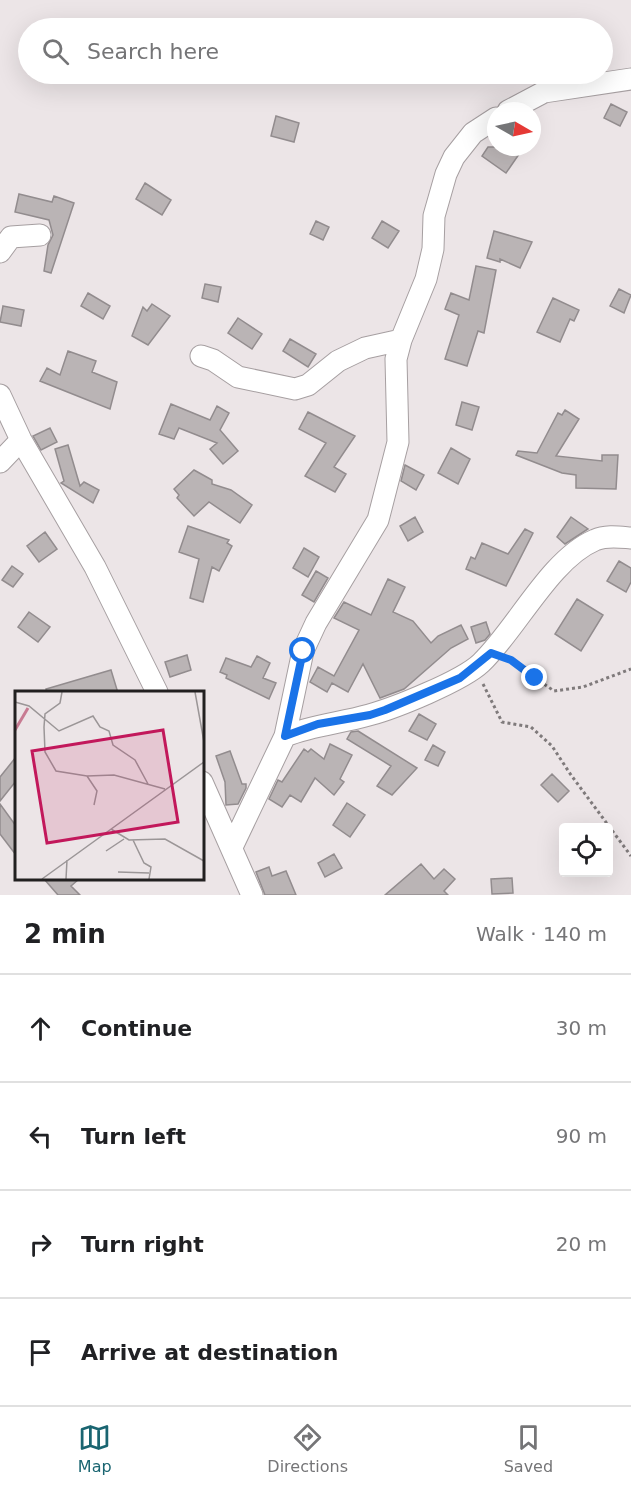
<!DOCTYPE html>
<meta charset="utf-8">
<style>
body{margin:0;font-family:"DejaVu Sans",sans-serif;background:#f2f2f2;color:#202124}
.controls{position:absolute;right:18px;bottom:18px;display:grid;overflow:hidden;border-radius:6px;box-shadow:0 6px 24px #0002}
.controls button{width:54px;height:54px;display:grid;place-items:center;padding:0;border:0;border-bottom:2px solid #e0e0e0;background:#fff;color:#202124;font:30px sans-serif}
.compass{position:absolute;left:487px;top:102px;width:54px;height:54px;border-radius:50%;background:#fff;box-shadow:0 6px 24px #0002;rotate:99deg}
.stop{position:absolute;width:18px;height:18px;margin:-14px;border:4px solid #1a73e8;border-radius:50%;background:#fff}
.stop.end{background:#1a73e8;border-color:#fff;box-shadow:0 2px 6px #0008}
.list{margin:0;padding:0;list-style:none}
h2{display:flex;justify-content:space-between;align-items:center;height:78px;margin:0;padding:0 24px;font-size:26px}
h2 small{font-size:20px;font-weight:400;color:#757577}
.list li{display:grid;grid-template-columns:39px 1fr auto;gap:18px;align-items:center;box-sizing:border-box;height:108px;padding:0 24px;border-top:2px solid #e0e0e0}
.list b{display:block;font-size:22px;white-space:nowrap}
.list em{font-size:20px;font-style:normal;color:#757577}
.icon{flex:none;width:33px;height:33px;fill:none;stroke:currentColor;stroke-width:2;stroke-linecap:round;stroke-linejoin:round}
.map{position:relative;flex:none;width:631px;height:895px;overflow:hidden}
.search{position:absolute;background:#fff;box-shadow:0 6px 24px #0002;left:18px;right:18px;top:18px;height:66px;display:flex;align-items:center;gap:15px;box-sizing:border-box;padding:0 21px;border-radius:33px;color:#757577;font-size:22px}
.sheet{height:510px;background:#fff}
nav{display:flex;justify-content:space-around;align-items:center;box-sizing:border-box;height:84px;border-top:2px solid #e0e0e0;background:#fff;font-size:16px;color:#757577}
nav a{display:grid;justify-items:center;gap:3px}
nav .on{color:#1a6571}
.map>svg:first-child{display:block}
</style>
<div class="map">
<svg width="631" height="895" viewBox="0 0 631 895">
<rect width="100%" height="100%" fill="#ece5e7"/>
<!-- building -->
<path fill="#bab4b5" stroke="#928c8e" stroke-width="1.5" d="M611 104 627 112 620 126 604 118Z
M276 116 299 123 294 142 271 136Z
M488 147H524L506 173 482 156Z
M145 183 171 200 162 215 136 199Z
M19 194 52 202 54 196 74 203 51 273 44 271 48 245 53 235 49 220 15 212Z
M316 221 329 227 323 240 310 234Z
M382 221 399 231 388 248 372 238Z
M494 231 532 242 520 268 500 259V262L487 258Z
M476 266 496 270 484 333 478 331 467 366 445 359 459 315 445 309 451 293 469 300Z
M205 284 221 287 218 302 202 298Z
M619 289 631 295 624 313 610 306Z
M88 293 110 306 103 319 81 306Z
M553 298 579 310 574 321 570 319 560 342 537 332Z
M152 304 170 316 148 345 132 336 143 307 147 311Z
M3 306 24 310 21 326 0 322Z
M238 318 262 334 252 349 228 333Z
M290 339 316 354 308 367 283 351Z
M68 351 96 361 92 372 117 382 110 409 40 381 47 368 60 375Z
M462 402 479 407 472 430 456 425Z
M171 404 210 420 217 406 229 413 220 430 238 451 223 464 210 449 217 443 179 428 174 439 159 434Z
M565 410 579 419 556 456 602 461V455H618L616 489 576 488V475L562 473 516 455 518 451 537 453 558 413 562 415Z
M308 412 355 436 334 467 346 474 335 492 305 476 326 443 299 429Z
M50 428 57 442 41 450 33 436Z
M68 445 80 486 84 482 99 490 93 503 61 483 64 481 55 449Z
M451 448 470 459 458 484 438 473Z
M405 465 424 475 416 490 401 481Z
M194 470 212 480V484L231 490 252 505 240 523 209 502 194 516 177 498 179 495 174 489Z
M415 517 423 532 408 541 400 526Z
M571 517 588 529 565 544 557 537Z
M188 526 229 540 227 543 232 546 219 571 212 567 203 602 190 598 199 559 179 552Z
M525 529 533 533 506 586 466 569 471 557 475 559 482 543 508 554Z
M45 532 57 549 39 562 27 546Z
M304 548 319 557 308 577 293 568Z
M619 561 631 568V582L626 592 607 581Z
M12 566 23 574 13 587 2 580Z
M316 571 328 578 314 602 302 595Z
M388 579 405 587 393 612 413 621 431 643 438 636 461 625 468 639 451 648 404 689 380 698 363 664 348 692 332 683 327 692 310 682 318 667 334 676 359 630 334 618 344 602 371 615Z
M577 599 603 615 581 651 555 634Z
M29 612 50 627 38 642 18 627Z
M486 622 490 634 485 640 476 643 471 627Z
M187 655 191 670 170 677 165 662Z
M257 656 270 663 263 678 276 683 269 699 226 678 227 675 220 672 226 658 251 667Z
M111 670 118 693H47L46 689Z
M419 714 436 724 427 740 409 731Z
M358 731 417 768 392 795 377 786 391 766 347 739 351 732Z
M330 744 352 755 340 779 344 782 334 795 315 778 301 802 290 795 282 807 269 799 278 780 282 782 304 749 308 752 311 749 324 759Z
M433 745 445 752 438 766 425 760Z
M230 751 242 784H246V788L238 804 226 805 225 782 216 756Z
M16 757V781L0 801V777Z
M552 774 569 791 558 802 541 785Z
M347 803 365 815 350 837 333 825Z
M0 804 16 826V855L0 834Z
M334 854 342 868 325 877 318 863Z
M421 864 434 879 444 869 455 879 444 891 448 895H385Z
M269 867 272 876 286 871 296 895H265L256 872Z
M512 878 513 893 492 894 491 879Z
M44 879H79L71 886 80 895H58Z"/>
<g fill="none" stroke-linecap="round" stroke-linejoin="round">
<!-- minor casing -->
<g stroke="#a69fa1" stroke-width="23">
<path id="minor" d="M508 111 544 92 631 79
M0 252 11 237 40 235
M201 356 213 360 238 377 295 389 308 385 338 361 365 348 401 340
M0 395 21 440 95 567 157 692
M0 462 21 440
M285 736C313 725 341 723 369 715 395 708 462 681 481 663 516 630 550 559 595 540 606 535 619 537 631 538
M202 782 252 895
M232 847 285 736 303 651 316 623 378 520 398 442 396 359 401 340 426 279 433 249 434 216 446 174 454 157 473 133 496 118"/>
</g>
<!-- path -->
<path stroke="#7f7a7b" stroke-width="3" stroke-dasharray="3 3" stroke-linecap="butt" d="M510 660 554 691 583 687 631 669
M483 684 502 722 531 727 552 746 571 775 631 856"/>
<!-- minor -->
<use href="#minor" stroke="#fff" stroke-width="21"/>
</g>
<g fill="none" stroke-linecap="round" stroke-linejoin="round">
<!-- route -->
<path stroke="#1a73e8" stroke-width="8" d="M303 651 285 736 318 724 370 715 385 710 460 678 491 653 511 660 535 678"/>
</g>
<!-- overview -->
<g transform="translate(15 691)">
<rect width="189" height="189" fill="#ece5e7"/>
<path fill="none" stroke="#c87b92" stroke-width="3" d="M0 39 13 17"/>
<path fill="none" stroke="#9b9697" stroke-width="1.5" d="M47 1 45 12 30 23 29 36 30 61 41 80 72 85 99 84 150 98M180 1 189 51M0 11 14 15 44 40 78 25 85 36 94 40 98 54 120 69 133 93M72 85 82 100 79 114M96 138 114 149 150 148 189 170M118 149 129 172 136 176 134 188M91 160 109 148M103 181 134 182M27 188 189 71M51 188 52 169"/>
<path fill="#c2185b" fill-opacity="0.15" stroke="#c2185b" stroke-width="3" d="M148 39 163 131 32 152 17 60Z"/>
<rect width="189" height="189" fill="none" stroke="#222020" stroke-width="3"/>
</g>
</svg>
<div class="controls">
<button><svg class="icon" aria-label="locate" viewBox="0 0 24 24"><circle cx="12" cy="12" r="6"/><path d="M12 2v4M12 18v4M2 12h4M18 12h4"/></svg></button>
</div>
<svg class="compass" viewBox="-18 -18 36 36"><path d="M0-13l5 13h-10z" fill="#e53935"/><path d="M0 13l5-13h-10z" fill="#757577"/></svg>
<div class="stop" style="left:303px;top:651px"></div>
<div class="stop end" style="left:535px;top:678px"></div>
<div class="search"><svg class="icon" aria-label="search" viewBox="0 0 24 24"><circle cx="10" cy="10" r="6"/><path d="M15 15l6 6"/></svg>Search here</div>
</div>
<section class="sheet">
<h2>2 min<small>Walk · 140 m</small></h2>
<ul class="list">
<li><svg class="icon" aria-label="ahead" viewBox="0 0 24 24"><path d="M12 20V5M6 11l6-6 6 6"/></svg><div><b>Continue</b></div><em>30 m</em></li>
<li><svg class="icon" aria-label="left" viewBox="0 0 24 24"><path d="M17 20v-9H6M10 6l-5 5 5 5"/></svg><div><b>Turn left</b></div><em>90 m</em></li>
<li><svg class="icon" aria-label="right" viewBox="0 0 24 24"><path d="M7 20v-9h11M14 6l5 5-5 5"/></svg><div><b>Turn right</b></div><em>20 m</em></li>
<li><svg class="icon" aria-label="arrive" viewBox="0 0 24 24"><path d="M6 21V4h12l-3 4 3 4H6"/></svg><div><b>Arrive at destination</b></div></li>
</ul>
</section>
<nav>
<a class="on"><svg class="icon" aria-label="map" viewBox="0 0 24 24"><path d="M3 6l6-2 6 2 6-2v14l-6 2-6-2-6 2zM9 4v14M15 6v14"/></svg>Map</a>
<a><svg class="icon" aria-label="directions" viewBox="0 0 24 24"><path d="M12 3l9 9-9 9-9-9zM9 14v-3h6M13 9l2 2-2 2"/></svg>Directions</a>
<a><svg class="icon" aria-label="saved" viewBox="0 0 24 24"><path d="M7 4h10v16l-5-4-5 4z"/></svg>Saved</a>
</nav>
